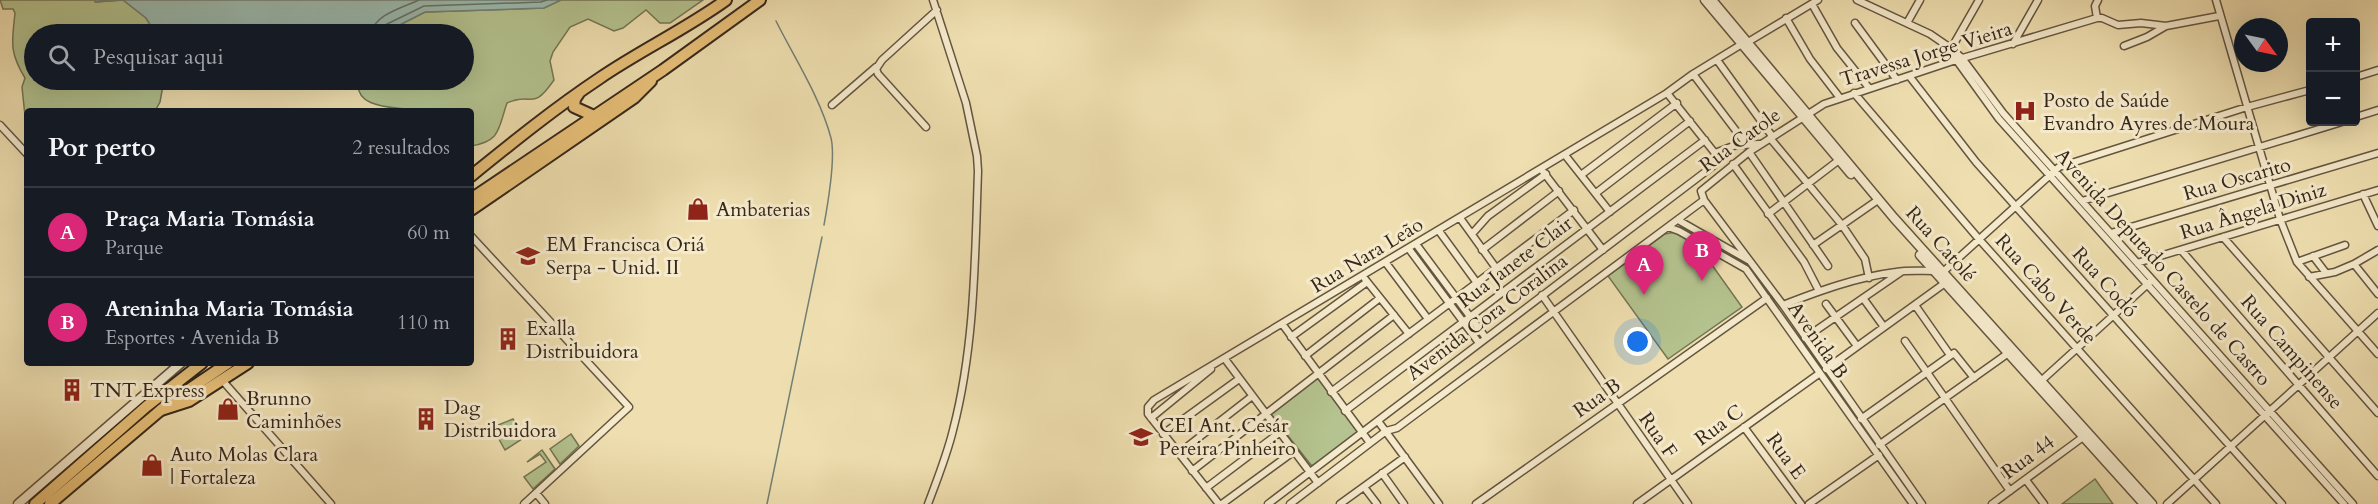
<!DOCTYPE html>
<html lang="pt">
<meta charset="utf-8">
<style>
body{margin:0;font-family:Cardo,serif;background:#20242c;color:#f1f3f6}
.controls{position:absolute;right:18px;top:18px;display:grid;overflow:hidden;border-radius:6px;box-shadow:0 6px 24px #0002}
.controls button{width:54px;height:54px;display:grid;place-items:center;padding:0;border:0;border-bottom:2px solid #363941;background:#171b24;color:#f1f3f6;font:30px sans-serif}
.compass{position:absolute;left:2234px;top:18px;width:54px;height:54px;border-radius:50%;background:#171b24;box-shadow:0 6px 24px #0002;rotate:123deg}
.you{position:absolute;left:1638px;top:342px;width:21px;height:21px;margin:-15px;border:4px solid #fff;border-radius:50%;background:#1a73e8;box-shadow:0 0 0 9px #1a73e833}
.badge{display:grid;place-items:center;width:39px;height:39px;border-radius:50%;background:#db2777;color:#fff;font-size:20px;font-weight:700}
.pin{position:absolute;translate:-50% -50px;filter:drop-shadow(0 2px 3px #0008)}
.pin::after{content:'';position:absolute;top:32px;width:21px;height:18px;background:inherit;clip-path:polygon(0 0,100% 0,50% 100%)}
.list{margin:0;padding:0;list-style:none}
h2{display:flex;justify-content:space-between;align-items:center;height:78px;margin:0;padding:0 24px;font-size:26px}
h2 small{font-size:20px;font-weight:400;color:#9ea1a6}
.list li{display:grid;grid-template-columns:39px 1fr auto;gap:18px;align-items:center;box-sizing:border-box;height:90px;padding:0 24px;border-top:2px solid #363941}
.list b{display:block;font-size:22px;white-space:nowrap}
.list p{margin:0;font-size:20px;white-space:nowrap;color:#9ea1a6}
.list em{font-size:20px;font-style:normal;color:#9ea1a6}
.icon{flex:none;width:33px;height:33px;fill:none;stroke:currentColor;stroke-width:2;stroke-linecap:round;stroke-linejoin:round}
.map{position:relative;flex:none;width:2378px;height:504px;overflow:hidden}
.search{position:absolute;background:#171b24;box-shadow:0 6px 24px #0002;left:24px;top:24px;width:450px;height:66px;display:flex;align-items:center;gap:15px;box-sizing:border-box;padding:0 21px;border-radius:33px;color:#9ea1a6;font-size:22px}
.panel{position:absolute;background:#171b24;box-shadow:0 6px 24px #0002;left:24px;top:108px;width:450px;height:258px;border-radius:6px}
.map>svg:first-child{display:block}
</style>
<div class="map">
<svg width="2378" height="504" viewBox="0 0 2378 504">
<rect width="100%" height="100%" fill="#efdfb0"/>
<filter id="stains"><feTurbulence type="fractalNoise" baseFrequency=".00333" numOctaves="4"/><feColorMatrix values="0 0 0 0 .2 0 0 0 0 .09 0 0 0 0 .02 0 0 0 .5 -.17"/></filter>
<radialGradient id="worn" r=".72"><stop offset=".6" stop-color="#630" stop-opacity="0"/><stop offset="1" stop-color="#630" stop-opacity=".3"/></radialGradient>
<!-- green -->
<path fill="#b4c38f" stroke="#747554" stroke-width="1.5" d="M0 0H95L96 2 123 0 146 18 156 34H34V80H164L160 102 155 111H27V118L25 116 22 87 25 78C9 52 12 42 15 13L13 9H3Z
M561 0H703L670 23H660L646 10 623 28 614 31 588 19 570 27 553 52 550 61 554 80C531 113 533 91 507 103 498 129 501 141 471 146V111H406L405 109C387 107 353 106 359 80H464V34H382L425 12 544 8Z
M1675 232 1714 252 1707 258 1742 307 1668 359 1608 276 1665 234Z
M1317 376 1358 432 1314 466 1311 465 1270 413Z
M513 419 525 437 505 450 495 432 498 425Z
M571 434 579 446 560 464 550 449Z
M542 450 555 469 533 489 524 477 546 462 540 454 527 462Z
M2095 479 2113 504H2062Z"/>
<!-- water -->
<path fill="#9bbcb2" stroke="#728075" stroke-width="1.5" d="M95 0H561L544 8 425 12 382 34H156L146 18 123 0 95 2Z"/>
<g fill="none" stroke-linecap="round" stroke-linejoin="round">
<!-- shore -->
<path stroke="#687266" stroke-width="1.5" d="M371 34C373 15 404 7 419 0
M379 34 383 26 424 6 541 2 547 0"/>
<!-- stream -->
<path stroke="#728075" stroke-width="1.5" d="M776 21C795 59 820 97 831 138 836 159 828 203 824 225
M767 504 822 237"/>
<!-- minor casing -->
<g stroke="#645540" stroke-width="9">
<path id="minor" d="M1857 0 1930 34 1949 47 1962 58 2003 113 2353 504
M2216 0 2280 219 2297 262 2378 354
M1812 4 1837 48 1869 88
M1786 18 1810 59 1840 98
M2097 18 2095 6 2098 0
M1855 23 1897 80
M1907 23 1920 0
M1748 42 1818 0
M2013 44 2038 0
M2124 46 2147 37 2166 26
M1951 49 1979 0
M1955 58 1999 119 2344 504
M1717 60 1772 136
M1693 74 1746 144
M1910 77 1976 162 2282 504
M2356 77 2378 70
M1667 93 1693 74 1742 44
M1854 93 1978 238 2216 504
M832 105 876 67
M2356 117 2378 110
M0 125 27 154
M926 127 878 74 876 69 882 60 937 10
M1770 138 1842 225 1865 259 1869 278
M1749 152 1828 266
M1715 153 1736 145 1760 144
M1565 155 1610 212
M1733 164 1804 262 1819 291
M1541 169 1603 250
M1581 175 1677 103
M1596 193 1690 121
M2363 194 2378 226
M2082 201 2342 122
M1768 214 1839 160
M1460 218 1496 268
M1678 220 1748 260
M1668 227 1679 231 1746 269 1913 504
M1439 231 1477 283
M2111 233 2378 153
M1472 234 1488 216 1546 174
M471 236 629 407 524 504
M2223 237 2378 413
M1416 244 1486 338
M1813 245 1875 202
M1409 249 1479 343
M1482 250 1559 191
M2181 250 2378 476
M2378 250 2354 264 2378 294
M2313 256 2326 273
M2297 262 2345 245
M1386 263 1428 319
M2137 263 2378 190
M1943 272 2059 167 2247 107 2310 90
M2309 277 2335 272 2354 264
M1365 279 1409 334
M1542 295 1688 504
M1863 298 1884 327
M1826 304 1857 346
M1783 305C1819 291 1857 277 1896 272 1908 270 1921 271 1934 271
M1915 305 1950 355
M1283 325 1370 443
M1291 337 1367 282
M1805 338 1901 272
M1905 341 2010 491
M1305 356 1380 298
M1225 359 1318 483
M1826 369 1945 283
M222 380 331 504
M2041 381 2150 282
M1331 392 1574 210
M1345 411 1705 140
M1151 418 1211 369
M1861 419 1954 353 1974 378
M1378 421 1439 504
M1744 427 1801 504
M1163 434 1239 379
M1879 445 2007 354
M1179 453 1251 397
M1192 471 1394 315
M1382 473 1404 504
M2026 480 2044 504
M1364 487 1377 504
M1206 488 1279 433
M536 493 545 504
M928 504C937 480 947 455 953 430 975 346 975 257 978 171L977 156 966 103 933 0
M1219 504 1148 414V407L1154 400 1667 93 1718 157 1717 163 1268 504
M1222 504 1293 452
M1290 504 1386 431 1397 428 1704 200
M1340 504 1405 457
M1476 504 1767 298
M1637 504 1820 373
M1809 504 1879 455
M1922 504 1783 305 1704 200 1701 191 1749 152 1824 104 1956 60 2097 18H2102L2118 25 2141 23 2166 26 2219 16
M1992 504 2083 437
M2167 504 2378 313"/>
</g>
<!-- tertiary casing -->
<g stroke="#645540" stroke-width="11">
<path id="tertiary" d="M1705 0 1851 174
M1712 0 1894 218 2152 504
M1920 255 2144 504
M18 504 181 363"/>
</g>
<!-- primary casing -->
<g stroke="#35271a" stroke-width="14">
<path id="primary" d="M471 210 634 98 651 81
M161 410 189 401 248 363"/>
</g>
<!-- trunk casing -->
<g stroke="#35271a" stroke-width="14">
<path id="trunk" d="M579 93 575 99 574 107 594 116
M471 176C513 142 555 108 600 78 641 50 686 29 726 0
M471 199 663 70 760 0
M35 504 147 406 202 363
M50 504 169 403 228 363"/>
</g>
<!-- minor -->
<use href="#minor" stroke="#f5eacc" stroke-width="6"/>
<!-- tertiary -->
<use href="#tertiary" stroke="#f5eacc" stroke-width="8"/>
<!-- primary -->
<use href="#primary" stroke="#e8c078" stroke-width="10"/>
<!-- trunk -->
<use href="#trunk" stroke="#e8c078" stroke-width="10"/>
</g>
<!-- icons -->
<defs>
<g id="hospital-bare" transform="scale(1.8)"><path d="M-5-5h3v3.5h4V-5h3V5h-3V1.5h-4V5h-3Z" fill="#8f2418" stroke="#f5eacc" stroke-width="2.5" paint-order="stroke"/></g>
<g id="shop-bare" transform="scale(1.8)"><path d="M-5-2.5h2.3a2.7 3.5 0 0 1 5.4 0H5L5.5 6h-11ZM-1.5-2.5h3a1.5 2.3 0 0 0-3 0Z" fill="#8f2418" stroke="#f5eacc" stroke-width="2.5" paint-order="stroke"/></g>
<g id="school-bare" transform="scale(1.8)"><path d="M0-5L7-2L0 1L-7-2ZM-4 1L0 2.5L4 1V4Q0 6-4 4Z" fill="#8f2418" stroke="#f5eacc" stroke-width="2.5" paint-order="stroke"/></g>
<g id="building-bare" transform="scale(1.8)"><path d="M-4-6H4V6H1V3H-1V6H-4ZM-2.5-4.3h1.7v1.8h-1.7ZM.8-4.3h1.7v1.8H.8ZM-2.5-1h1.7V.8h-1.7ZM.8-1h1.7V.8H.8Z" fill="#8f2418" stroke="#f5eacc" stroke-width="2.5" paint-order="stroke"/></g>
</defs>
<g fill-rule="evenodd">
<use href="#hospital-bare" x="2025" y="111"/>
<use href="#shop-bare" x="698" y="209"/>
<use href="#school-bare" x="528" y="256"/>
<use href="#building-bare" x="508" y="339"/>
<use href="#building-bare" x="72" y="390"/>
<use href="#shop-bare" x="228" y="409"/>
<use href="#building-bare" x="426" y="419"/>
<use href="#school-bare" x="1141" y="437"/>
<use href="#shop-bare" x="152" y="465"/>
</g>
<g text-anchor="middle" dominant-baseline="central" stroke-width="6" stroke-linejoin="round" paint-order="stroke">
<!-- street labels -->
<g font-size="20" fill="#35271a" stroke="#f5eacc">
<text transform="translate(1926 54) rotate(-17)">Travessa Jorge Vieira</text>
<text transform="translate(1740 140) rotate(-36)">Rua Catole</text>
<text transform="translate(2237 179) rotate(-16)">Rua Oscarito</text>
<text transform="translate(2253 211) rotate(-17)">Rua Ângela Diniz</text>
<text transform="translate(1941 244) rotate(48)">Rua Catolé</text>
<text transform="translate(1367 255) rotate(-31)">Rua Nara Leão</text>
<text transform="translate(1515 262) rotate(-37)">Rua Janete Clair</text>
<text transform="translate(2163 267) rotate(48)">Avenida Deputado Castelo de Castro</text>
<text transform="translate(2105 282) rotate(48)">Rua Codó</text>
<text transform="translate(2046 289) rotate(48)">Rua Cabo Verde</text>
<text transform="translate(1487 317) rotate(-37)">Avenida Cora Coralina</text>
<text transform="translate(1818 340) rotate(55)">Avenida B</text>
<text transform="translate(2292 352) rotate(49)">Rua Campinense</text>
<text transform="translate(1597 398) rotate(-35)">Rua B</text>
<text transform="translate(1719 425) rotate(-36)">Rua C</text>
<text transform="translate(1658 435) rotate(55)">Rua F</text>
<text transform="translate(1786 456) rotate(54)">Rua E</text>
<text transform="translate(2028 457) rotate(-36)">Rua 44</text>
</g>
<!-- poi labels -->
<g font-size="20" fill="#35271a" stroke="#f5eacc" text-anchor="start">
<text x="2043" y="100">Posto de Saúde<tspan x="2043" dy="23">Evandro Ayres de Moura</tspan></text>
<text x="716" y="209">Ambaterias</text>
<text x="546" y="244">EM Francisca Oriá<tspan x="546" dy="23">Serpa - Unid. II</tspan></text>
<text x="526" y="328">Exalla<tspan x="526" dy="23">Distribuidora</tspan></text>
<text x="90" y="390">TNT Express</text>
<text x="246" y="398">Brunno<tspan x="246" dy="23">Caminhões</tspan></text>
<text x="444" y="407">Dag<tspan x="444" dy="23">Distribuidora</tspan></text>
<text x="1159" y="425">CEI Ant. Cesár<tspan x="1159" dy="23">Pereira Pinheiro</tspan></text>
<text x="170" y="454">Auto Molas Clara<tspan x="170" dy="23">| Fortaleza</tspan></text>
</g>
</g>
<rect width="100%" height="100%" filter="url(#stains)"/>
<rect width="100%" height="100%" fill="url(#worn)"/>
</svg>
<div class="controls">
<button>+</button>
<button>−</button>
</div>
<svg class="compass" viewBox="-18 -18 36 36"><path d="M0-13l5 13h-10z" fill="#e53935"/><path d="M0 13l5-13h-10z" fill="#9ea1a6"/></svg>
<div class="you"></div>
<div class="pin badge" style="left:1644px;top:295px">A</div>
<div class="pin badge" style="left:1702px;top:281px">B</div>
<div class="search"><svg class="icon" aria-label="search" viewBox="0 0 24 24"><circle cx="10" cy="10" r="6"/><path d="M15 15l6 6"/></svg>Pesquisar aqui</div>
<section class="panel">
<h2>Por perto<small>2 resultados</small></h2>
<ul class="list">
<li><span class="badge">A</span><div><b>Praça Maria Tomásia</b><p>Parque</p></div><em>60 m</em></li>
<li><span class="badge">B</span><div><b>Areninha Maria Tomásia</b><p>Esportes · Avenida B</p></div><em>110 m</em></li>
</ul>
</section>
</div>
